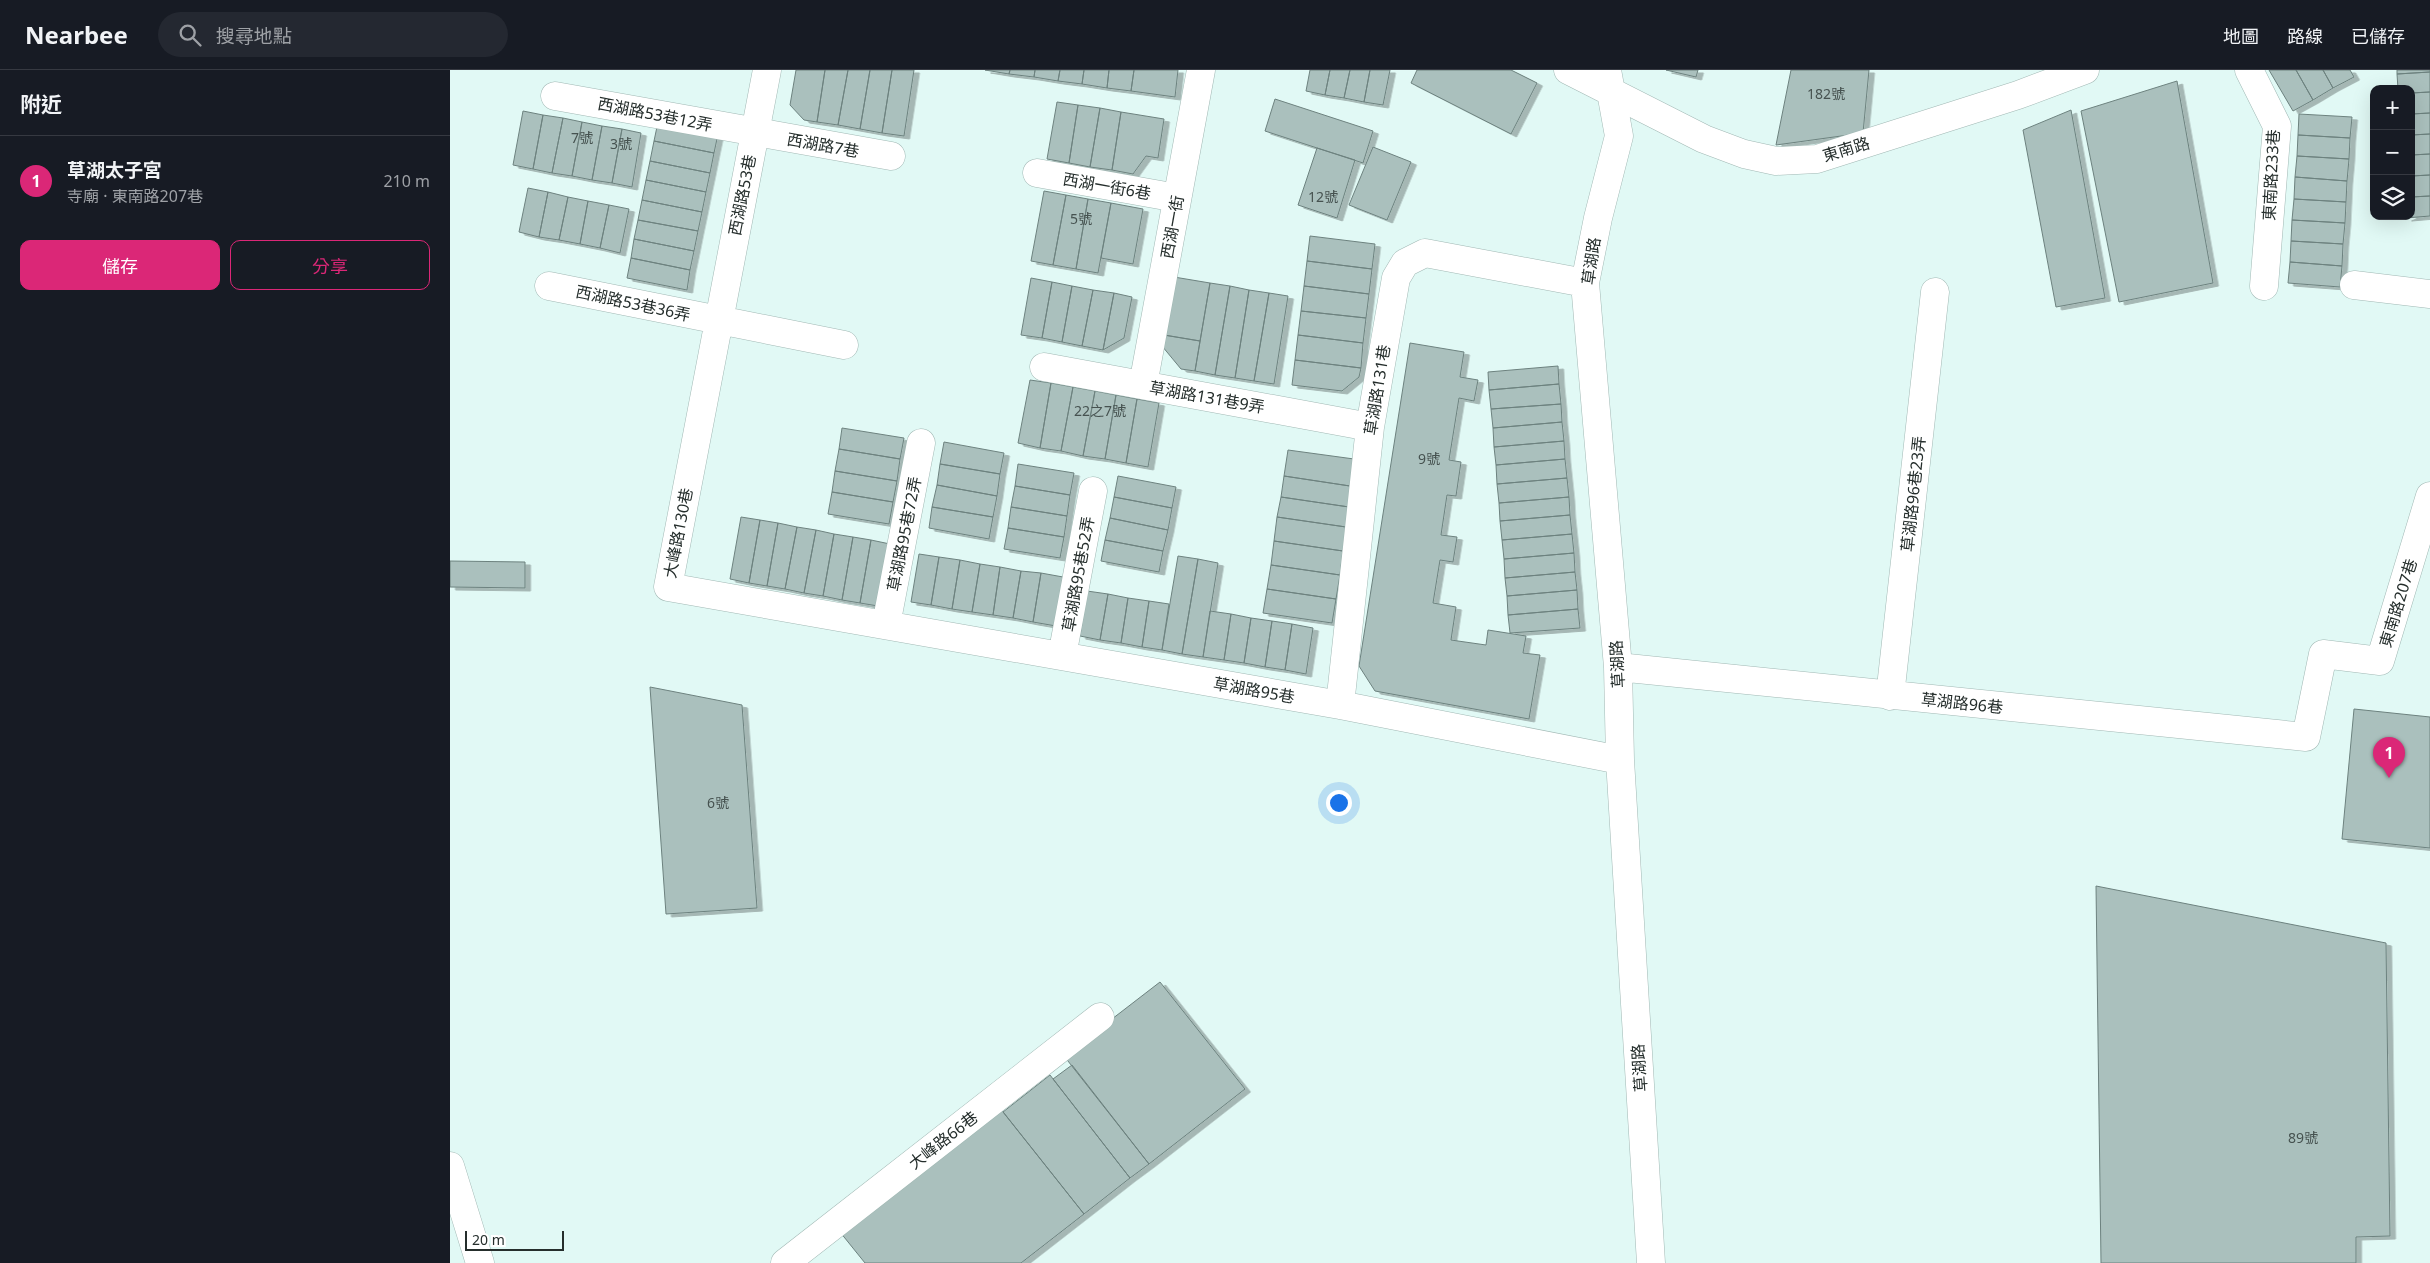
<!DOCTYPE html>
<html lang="zh-TW">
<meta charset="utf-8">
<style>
body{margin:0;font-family:"Noto Sans","Noto Sans TC",sans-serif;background:#242831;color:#f1f3f6}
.controls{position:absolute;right:15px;top:15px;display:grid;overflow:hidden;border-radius:10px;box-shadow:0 5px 20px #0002}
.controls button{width:45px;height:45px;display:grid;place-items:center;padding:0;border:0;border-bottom:1px solid #363941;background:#171b24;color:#f1f3f6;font:25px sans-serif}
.scale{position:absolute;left:15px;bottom:12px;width:99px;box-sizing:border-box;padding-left:5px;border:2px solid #252e2c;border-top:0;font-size:14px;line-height:18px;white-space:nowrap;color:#252e2c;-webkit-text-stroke:4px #fff;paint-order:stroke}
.you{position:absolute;left:888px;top:732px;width:18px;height:18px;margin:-12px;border:4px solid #fff;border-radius:50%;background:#1a73e8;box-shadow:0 0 0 8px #1a73e833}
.badge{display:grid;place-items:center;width:32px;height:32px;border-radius:50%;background:#db2777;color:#fff;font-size:16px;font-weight:700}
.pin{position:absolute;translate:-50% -41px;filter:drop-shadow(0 1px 2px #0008)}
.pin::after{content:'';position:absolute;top:26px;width:18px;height:15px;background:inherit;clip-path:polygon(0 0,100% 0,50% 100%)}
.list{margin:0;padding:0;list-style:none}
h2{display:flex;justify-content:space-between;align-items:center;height:65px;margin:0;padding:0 20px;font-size:21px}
h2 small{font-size:16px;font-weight:400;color:#9ea1a6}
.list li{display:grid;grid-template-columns:32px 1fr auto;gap:15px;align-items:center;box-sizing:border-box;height:90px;padding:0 20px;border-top:1px solid #363941}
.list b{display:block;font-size:19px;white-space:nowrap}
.list p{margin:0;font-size:16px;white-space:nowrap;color:#9ea1a6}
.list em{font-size:16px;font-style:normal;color:#9ea1a6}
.actions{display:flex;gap:10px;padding:15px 20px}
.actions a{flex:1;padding:11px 0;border:1px solid #db2777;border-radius:10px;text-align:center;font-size:18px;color:#db2777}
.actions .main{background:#db2777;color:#fff}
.icon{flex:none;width:28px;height:28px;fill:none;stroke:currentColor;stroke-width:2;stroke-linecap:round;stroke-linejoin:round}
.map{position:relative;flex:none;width:1980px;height:1193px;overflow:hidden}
header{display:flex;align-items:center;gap:30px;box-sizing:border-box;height:70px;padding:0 25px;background:#171b24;border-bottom:1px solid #363941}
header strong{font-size:24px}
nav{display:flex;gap:28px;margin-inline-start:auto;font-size:18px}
.search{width:350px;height:45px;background:#242831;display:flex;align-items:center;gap:12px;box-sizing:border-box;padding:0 18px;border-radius:28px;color:#9ea1a6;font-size:19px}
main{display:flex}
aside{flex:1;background:#171b24}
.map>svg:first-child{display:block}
</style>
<header>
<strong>Nearbee</strong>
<div class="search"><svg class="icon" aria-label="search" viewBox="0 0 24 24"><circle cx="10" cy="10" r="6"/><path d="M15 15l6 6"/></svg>搜尋地點</div>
<nav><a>地圖</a><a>路線</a><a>已儲存</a></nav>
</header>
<main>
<aside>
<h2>附近<small></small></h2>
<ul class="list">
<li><span class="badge">1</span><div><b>草湖太子宮</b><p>寺廟 · 東南路207巷</p></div><em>210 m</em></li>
</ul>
<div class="actions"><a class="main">儲存</a><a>分享</a></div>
</aside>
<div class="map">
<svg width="1980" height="1193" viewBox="0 0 1980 1193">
<defs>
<filter id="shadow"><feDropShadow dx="5.5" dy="3" stdDeviation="0" flood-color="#0004"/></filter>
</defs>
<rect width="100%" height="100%" fill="#e1f9f5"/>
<!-- building -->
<path fill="#aac0bd" stroke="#6d827f" filter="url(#shadow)" d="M346 0H375L367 52 354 50 340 35Z
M375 0H398L388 55 367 52Z
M398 0H420L410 59 388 55Z
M420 0H442L432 63 410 59Z
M442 0H464L454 66 432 63Z
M535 0H560L559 4Z
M560 0H585L584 7 559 4Z
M585 0H610L608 11 584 7Z
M610 0H634L632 14 608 11Z
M634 0H659L657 18 632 14Z
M659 0H684L681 21 657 18Z
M684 0H728L725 27 681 21Z
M860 0H880L875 25 856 21Z
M880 0H900L894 28 875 25Z
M900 0H920L914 32 894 28Z
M920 0H940L933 35 914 32Z
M967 0H1061L1087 13 1061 64 961 13Z
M1216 0H1248L1246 7Z
M1341 0H1419L1413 63 1326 75Z
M1819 0H1846L1863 30 1843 41Z
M1846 0H1873L1883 18 1863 30Z
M1873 0H1900L1904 7 1883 18Z
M1947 0H1980V2L1947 4Z
M1980 2V22L1961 23V19H1948L1947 4Z
M1727 11 1763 213 1669 232 1631 41Z
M1980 22V43L1961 44V23Z
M825 29 923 61 913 93 815 61Z
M607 32 628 35 619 93 597 89Z
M628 35 650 38 640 97 619 93Z
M650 38 671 42 662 100 640 97Z
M1621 40 1655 228 1606 237 1573 60Z
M73 41 93 45 83 99 63 95Z
M671 42 714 49 708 88 696 86 683 104 662 100Z
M1980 43V64L1961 65V44Z
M1849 44 1902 47 1900 68 1848 65Z
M93 45 113 48 102 103 83 99Z
M113 48 132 52 122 106 102 103Z
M132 52 152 56 142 110 122 106Z
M208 52 268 64 264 83 204 71Z
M152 56 172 59 162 113 142 110Z
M172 59 191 63 182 117 162 113Z
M1980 64V84L1961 85V65Z
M1848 65 1900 68 1899 89 1847 86Z
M204 71 264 83 260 103 200 91Z
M923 77 961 92 937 150 899 135Z
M867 78 905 90 887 148 848 135Z
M1980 84V105L1961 106V85Z
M1847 86 1899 89 1897 111 1845 107Z
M200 91 260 103 256 122 196 110Z
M1980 105V126L1961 127V106Z
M1845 107 1897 111 1896 132 1844 129Z
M196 110 256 122 252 142 192 130Z
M78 118 98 122 89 167 69 162Z
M594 121 616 125 603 195 581 191Z
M98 122 118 127 109 170 89 167Z
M616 125 638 129 626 199 603 195Z
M1980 126V146L1956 148 1961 146V127Z
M118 127 138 131 130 174 109 170Z
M638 129 661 133 648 203 626 199Z
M1844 129 1896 132 1895 153 1842 150Z
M192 130 252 142 248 161 188 150Z
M138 131 159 135 150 178 130 174Z
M661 133 693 139 683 194 651 188Z
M159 135 179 139 170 183 150 178Z
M188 150 248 161 244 181 184 169Z
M1842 150 1895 153 1893 174 1841 171Z
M860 166 925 174 922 199 857 191Z
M184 169 244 181 240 200 181 188Z
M1841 171 1893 174 1892 196 1840 192Z
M181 188 240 200 237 220 177 208Z
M857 191 922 199 919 224 854 216Z
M1840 192 1892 196 1890 217 1838 213Z
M724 207 760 213 750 271 714 265Z
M581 208 602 212 592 268 571 265Z
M602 212 622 216 612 272 592 268Z
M760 213 780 216 765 305 745 301Z
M622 216 643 220 632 276 612 272Z
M780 216 799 220 785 308 765 305Z
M854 216 919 224 916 248 851 241Z
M643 220 664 223 653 280 632 276Z
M799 220 819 223 804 311 785 308Z
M664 223 682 227 674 268 653 280Z
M819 223 838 226 824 314 804 311Z
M851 241 916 248 913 273 848 265Z
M714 265 750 271 745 301 731 299 712 276Z
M848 265 913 273 911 298 845 290Z
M960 273 1014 282 1010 307 1028 310 1024 331 1009 328 999 390 1011 392 1006 426 997 425 991 465 1007 467 1003 492 990 490 983 533 1006 537 1001 570 1036 575 1038 560 1076 566 1073 583 1090 585 1079 649 925 621 909 596Z
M845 290 911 298 909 307 892 321 842 315Z
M1108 296 1109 314 1039 320 1038 302Z
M580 310 601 313 590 378 568 373Z
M601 313 623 317 611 381 590 378Z
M1109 314 1111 334 1041 339 1039 320Z
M623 317 645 321 633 386 611 381Z
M645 321 666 325 655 389 633 386Z
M666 325 687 329 676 393 655 389Z
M687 329 709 333 698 397 676 393Z
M1111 334 1112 352 1043 358 1041 339Z
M1112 352 1114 371 1044 377 1043 358Z
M392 358 454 368 450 389 389 379Z
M1114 371 1115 389 1046 395 1044 377Z
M494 372 554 383 550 404 490 394Z
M389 379 450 389 447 411 385 401Z
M838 380 904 389 900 416 834 406Z
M1115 389 1117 408 1047 414 1046 395Z
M490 394 550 404 547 426 487 415Z
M568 394 624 403 620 425 565 416Z
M385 401 447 411 443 432 382 422Z
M668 406 726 417 722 438 664 427Z
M834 406 900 416 899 437 831 427Z
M1117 408 1119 427 1049 433 1047 414Z
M487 415 547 426 543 447 482 437Z
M565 416 620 425 617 446 561 437Z
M382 422 443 432 439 454 378 444Z
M664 427 722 438 718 460 660 448Z
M831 427 899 437 896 457 827 447Z
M1119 427 1120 445 1050 451 1049 433Z
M482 437 543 447 539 469 479 458Z
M561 437 617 446 614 467 558 458Z
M1120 445 1122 464 1052 470 1050 451Z
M291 447 310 450 299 513 280 509Z
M827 447 896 457 893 481 824 471Z
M660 448 718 460 713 481 655 470Z
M310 450 328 453 317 516 299 513Z
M328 453 347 457 335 519 317 516Z
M347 457 366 460 354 523 335 519Z
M558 458 614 467 610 488 554 479Z
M366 460 384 464 373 526 354 523Z
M384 464 403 467 392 530 373 526Z
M1122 464 1124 483 1054 489 1052 470Z
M403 467 421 470 410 533 392 530Z
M421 470 440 474 428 536 410 533Z
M655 470 713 481 709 502 651 491Z
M824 471 893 481 890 505 821 495Z
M1124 483 1125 502 1055 508 1054 489Z
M469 484 489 487 481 535 461 532Z
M728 486 748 489 732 584 712 580Z
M489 487 510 490 502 539 481 535Z
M748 489 768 493 753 587 732 584Z
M510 490 530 494 522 542 502 539Z
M0 491 75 492V518L0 517Z
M530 494 550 497 543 545 522 542Z
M821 495 890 505 886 529 817 519Z
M550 497 571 501 563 548 543 545Z
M571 501 591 503 583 552 563 548Z
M1125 502 1127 520 1057 526 1055 508Z
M591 503 613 507 606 556 583 552Z
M817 519 886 529 882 553 813 543Z
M1127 520 1128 539 1058 545 1057 526Z
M637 521 658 524 650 570 630 566Z
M658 524 678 528 671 573 650 570Z
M678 528 699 531 692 577 671 573Z
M699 531 719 534 712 580 692 577Z
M1128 539 1130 558 1060 563 1058 545Z
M760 541 781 544 774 590 753 587Z
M781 544 801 548 794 593 774 590Z
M801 548 822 551 815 597 794 593Z
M822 551 842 554 835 600 815 597Z
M842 554 863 558 856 604 835 600Z
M200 617 292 635 307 838 216 844Z
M1904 639 1980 647V778L1892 769Z
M1646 816 1936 873 1940 1166 1906 1167V1193H1651Z
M710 912 795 1019 699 1094 614 986Z
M622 995 699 1094 680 1108 603 1009Z
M600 1005 680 1108 634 1144 553 1042Z
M550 1038 634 1144 571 1193H415L390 1162Z"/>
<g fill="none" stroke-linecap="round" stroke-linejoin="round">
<!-- minor casing -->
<g stroke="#a1b8b4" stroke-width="29">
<path id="minor" d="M317 0 218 517 890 635 1170 690
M1118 0 1254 69 1294 84 1326 91 1367 89 1568 25 1635 0
M1157 0 1169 66 1148 148 1135 213 1168 597 1170 690 1201 1193
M1799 0 1827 56 1814 216
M105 26 441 86
M587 103 727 128
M1904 215 1980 224
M99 216 394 275
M594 297 920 357
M693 315 751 0
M436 555 471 373
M612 586 643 421
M1168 597 1856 667 1873 584 1930 591 1980 426
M1440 626 1485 222
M890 635 920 357 946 208 955 193 975 183 1135 213
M0 1096 30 1193
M335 1193 650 947"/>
</g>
<!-- minor -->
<use href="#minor" stroke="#fff" stroke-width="28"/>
</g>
<g text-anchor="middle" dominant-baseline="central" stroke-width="4.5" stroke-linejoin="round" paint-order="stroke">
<!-- number labels -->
<g font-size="14" fill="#465250">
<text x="1376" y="23">182號</text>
<text x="132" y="67">7號</text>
<text x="171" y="73">3號</text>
<text x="873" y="126">12號</text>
<text x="631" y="148">5號</text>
<text x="650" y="340">22之7號</text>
<text x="979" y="388">9號</text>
<text x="268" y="732">6號</text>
<text x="1853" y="1067">89號</text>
</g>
<!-- street labels -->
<g font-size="16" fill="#252e2c" stroke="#fff">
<text transform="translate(205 44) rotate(11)">西湖路53巷12弄</text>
<text transform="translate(373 75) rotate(10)">西湖路7巷</text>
<text transform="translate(1396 79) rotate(-17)">東南路</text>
<text transform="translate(1821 105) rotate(-87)">東南路233巷</text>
<text transform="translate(657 116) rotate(10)">西湖一街6巷</text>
<text transform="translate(292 125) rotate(-79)">西湖路53巷</text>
<text transform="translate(722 157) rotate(-80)">西湖一街</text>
<text transform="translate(1141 191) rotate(-82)">草湖路</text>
<text transform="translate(183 233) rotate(12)">西湖路53巷36弄</text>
<text transform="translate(927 320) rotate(-81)">草湖路131巷</text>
<text transform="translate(757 327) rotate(10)">草湖路131巷9弄</text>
<text transform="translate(1463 424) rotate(-84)">草湖路96巷23弄</text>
<text transform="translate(228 463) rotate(-79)">大峰路130巷</text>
<text transform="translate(454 464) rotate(-79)">草湖路95巷72弄</text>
<text transform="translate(628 504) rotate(-80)">草湖路95巷52弄</text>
<text transform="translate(1948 533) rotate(-73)">東南路207巷</text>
<text transform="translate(1167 594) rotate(-93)">草湖路</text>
<text transform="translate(804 620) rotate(10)">草湖路95巷</text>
<text transform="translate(1512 633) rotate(6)">草湖路96巷</text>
<text transform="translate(1189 998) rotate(-94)">草湖路</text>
<text transform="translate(493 1070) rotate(-38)">大峰路66巷</text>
</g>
</g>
</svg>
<div class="controls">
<button>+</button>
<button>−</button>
<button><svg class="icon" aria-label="layers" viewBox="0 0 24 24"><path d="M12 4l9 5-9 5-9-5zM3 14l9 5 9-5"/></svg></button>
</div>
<div class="scale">20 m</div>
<div class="you"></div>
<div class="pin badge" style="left:1939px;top:708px">1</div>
</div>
</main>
